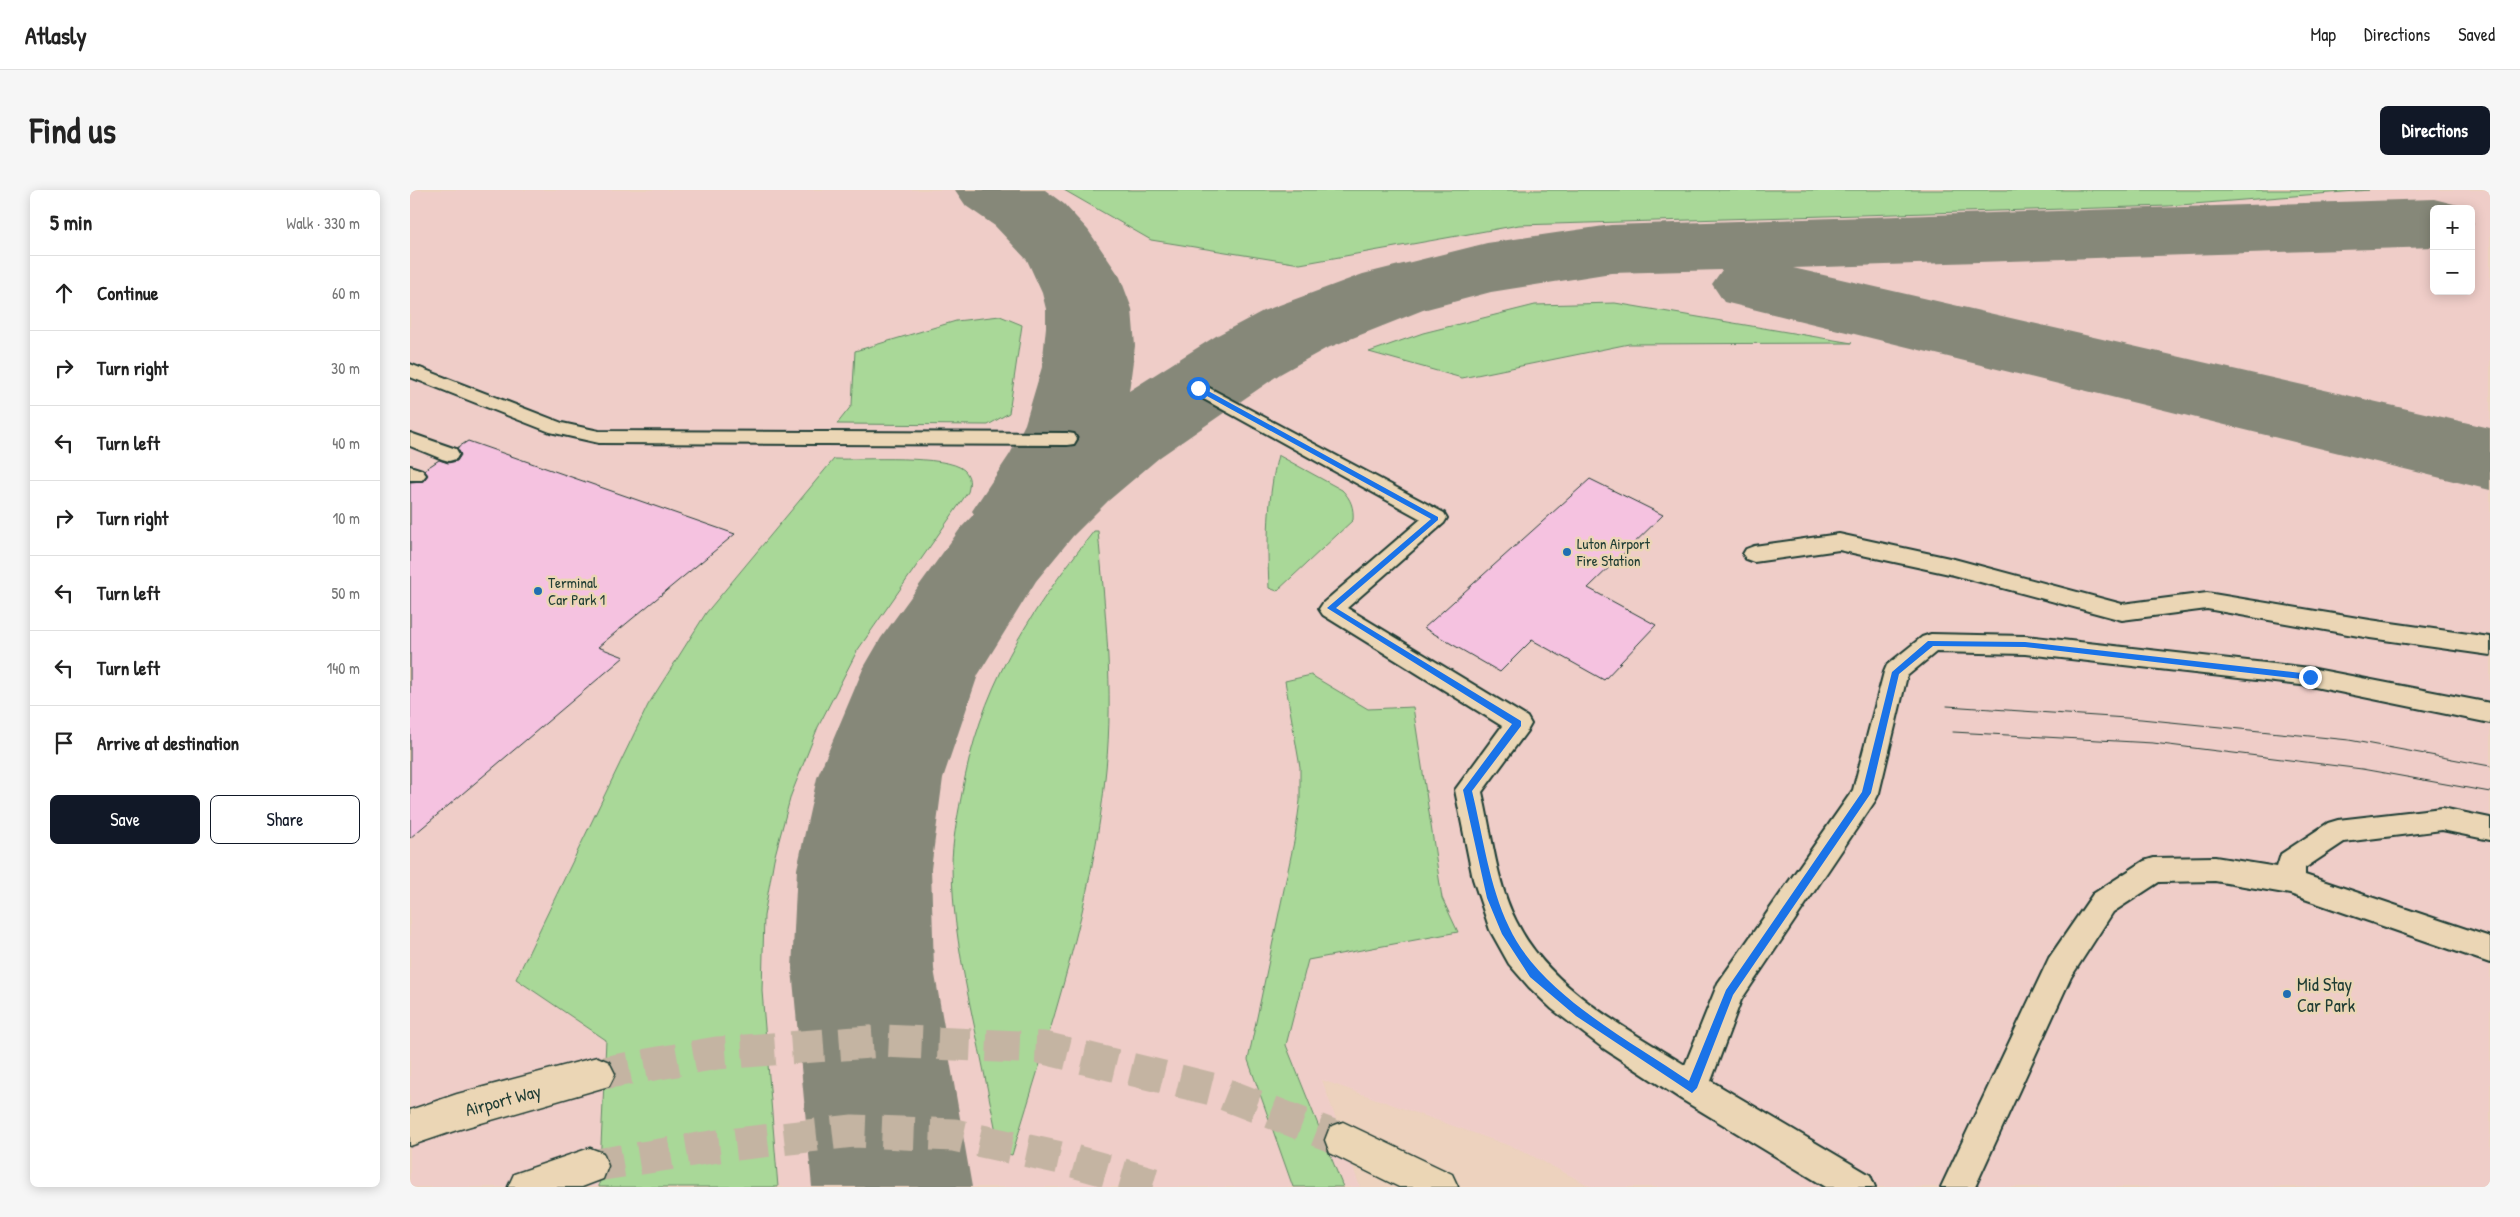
<!DOCTYPE html>
<meta charset="utf-8">
<style>
body{margin:0;font-family:"Patrick Hand",sans-serif;background:#f6f6f6;color:#222}
.controls{position:absolute;right:15px;top:15px;display:grid;overflow:hidden;border-radius:8px;box-shadow:0 2px 12px #0003}
.controls button{width:45px;height:45px;display:grid;place-items:center;padding:0;border:0;border-bottom:1px solid #e0e0e0;background:#fff;color:#222;font:25px sans-serif}
.stop{position:absolute;width:15px;height:15px;margin:-11px;border:4px solid #1a73e8;border-radius:50%;background:#fff}
.stop.end{background:#1a73e8;border-color:#fff;box-shadow:0 1px 5px #0008}
.list{margin:0;padding:0;list-style:none}
h2{display:flex;justify-content:space-between;align-items:center;height:65px;margin:0;padding:0 20px;font-size:21px}
h2 small{font-size:16px;font-weight:400;color:#767676}
.list li{display:grid;grid-template-columns:32px 1fr auto;gap:15px;align-items:center;box-sizing:border-box;height:75px;padding:0 20px;border-top:1px solid #e0e0e0}
.list b{display:block;font-size:19px;white-space:nowrap}
.list em{font-size:16px;font-style:normal;color:#767676}
.actions{display:flex;gap:10px;padding:15px 20px}
.actions a{flex:1;padding:11px 0;border:1px solid #111827;border-radius:8px;text-align:center;font-size:18px;color:#111827}
.actions .main{background:#111827;color:#fff}
.icon{flex:none;width:28px;height:28px;fill:none;stroke:currentColor;stroke-width:2;stroke-linecap:round;stroke-linejoin:round}
.map{position:relative;flex:none;width:2080px;height:997px;overflow:hidden;border-radius:8px}
header{display:flex;align-items:center;gap:30px;box-sizing:border-box;height:70px;padding:0 25px;background:#fff;border-bottom:1px solid #e0e0e0}
header strong{font-size:24px}
nav{display:flex;gap:28px;margin-inline-start:auto;font-size:18px}
.intro{display:flex;align-items:center;justify-content:space-between;box-sizing:border-box;height:120px;padding:0 30px}
h1{margin:0;font-size:35px}
.button{padding:12px 22px;border-radius:8px;background:#111827;color:#fff;font-size:18px;font-weight:700}
main{display:flex;gap:30px;padding:0 30px}
aside{flex:1;background:#fff;border-radius:8px;box-shadow:0 2px 12px #0003}
.map>svg:first-child{display:block}
</style>
<header>
<strong>Atlasly</strong>
<nav><a>Map</a><a>Directions</a><a>Saved</a></nav>
</header>
<div class="intro"><h1>Find us</h1><a class="button">Directions</a></div>
<main>
<aside>
<h2>5 min<small>Walk · 330 m</small></h2>
<ul class="list">
<li><svg class="icon" aria-label="ahead" viewBox="0 0 24 24"><path d="M12 20V5M6 11l6-6 6 6"/></svg><div><b>Continue</b></div><em>60 m</em></li>
<li><svg class="icon" aria-label="right" viewBox="0 0 24 24"><path d="M7 20v-9h11M14 6l5 5-5 5"/></svg><div><b>Turn right</b></div><em>30 m</em></li>
<li><svg class="icon" aria-label="left" viewBox="0 0 24 24"><path d="M17 20v-9H6M10 6l-5 5 5 5"/></svg><div><b>Turn left</b></div><em>40 m</em></li>
<li><svg class="icon" aria-label="right" viewBox="0 0 24 24"><path d="M7 20v-9h11M14 6l5 5-5 5"/></svg><div><b>Turn right</b></div><em>10 m</em></li>
<li><svg class="icon" aria-label="left" viewBox="0 0 24 24"><path d="M17 20v-9H6M10 6l-5 5 5 5"/></svg><div><b>Turn left</b></div><em>50 m</em></li>
<li><svg class="icon" aria-label="left" viewBox="0 0 24 24"><path d="M17 20v-9H6M10 6l-5 5 5 5"/></svg><div><b>Turn left</b></div><em>140 m</em></li>
<li><svg class="icon" aria-label="arrive" viewBox="0 0 24 24"><path d="M6 21V4h12l-3 4 3 4H6"/></svg><div><b>Arrive at destination</b></div></li>
</ul>
<div class="actions"><a class="main">Save</a><a>Share</a></div>
</aside>
<div class="map">
<svg width="2080" height="997" viewBox="0 0 2080 997">
<rect width="100%" height="100%" fill="#edd2be"/>
<filter id="ink" filterUnits="userSpaceOnUse"><feTurbulence type="fractalNoise" baseFrequency=".02" numOctaves="2"/><feDisplacementMap in="SourceGraphic" scale="10" xChannelSelector="R" yChannelSelector="G"/><feConvolveMatrix kernelMatrix="1 2 1 2 8 2 1 2 1" color-interpolation-filters="sRGB"/></filter>
<g filter="url(#ink)">
<!-- built -->
<path fill="#efcdc8" fill-rule="evenodd" d="M0 0H2080V997H1182L1109 959 912 890 950 997H0ZM2024 19H2061V101H2024Z"/>
<!-- green -->
<path fill="#a9d898" stroke="#648a66" d="M654 0H1959L1758 16 1109 35 890 74 741 50Z
M1205 113 1442 153 1219 154 1052 188 959 162 1013 143 1125 115Z
M590 126 612 135 599 223 578 235 427 234 442 215 445 161 546 131Z
M868 265 932 300C941 309 944 318 943 330L867 401 859 398C857 352 857 309 868 265Z
M424 269C450 270 537 264 554 280 561 287 560 294 558 302L447 461 408 537 381 605 364 669 354 726 352 801 368 997H189L196 850 106 789 238 515 296 423Z
M684 341H688C695 419 704 500 696 579 684 711 640 839 602 965L590 962C581 916 572 871 562 825 552 776 542 726 542 675 542 653 547 630 551 608 570 498 616 427 684 341Z
M901 485 958 519 1003 517 1032 708 1048 742 898 770 876 855 933 997H883L838 870 885 647 890 611V577L875 491Z"/>
<g fill="none" stroke-linecap="round" stroke-linejoin="round">
<!-- taxiway -->
<path fill="#868879" fill-rule="evenodd" d="M545 0H635L654 14 678 40 710 87 722 119 725 156 719 201 806 146 853 121 953 84 1077 53 1201 35 2024 9 2052 16 2054 19H2024V57L1383 78 2080 238V300L1314 112 1302 94 1312 80 1201 83 1081 102 1013 120 915 159 870 184 750 267 698 311 663 346 626 391 568 485 533 588 521 679 524 779 562 997H402L382 779 387 679 407 588 453 479 471 448 550 339 564 324 562 321 600 264 615 234 632 177 636 137V119L632 103 617 70 585 36 556 16Z
M2061 30 2064 33 2061 36Z"/>
</g>
<!-- building -->
<path fill="#f5c2e0" stroke="#1f3d34" d="M58 251 325 344 188 457 214 467 0 648V292L13 291 18 285 14 280 29 270 38 273 47 271 51 265 47 258Z
M1180 289 1253 325 1178 398 1246 435 1194 490 1122 450 1090 482 1014 438Z"/>
<g fill="none" stroke-linecap="round" stroke-linejoin="round">
<!-- minor-tunnel -->
<path stroke="#c4b4a2" stroke-width="33" stroke-dasharray="33 16" stroke-linecap="butt" d="M187 884 307 863 474 851 634 858 802 899 933 950
M180 976 308 956 443 941 544 945 660 970 755 997"/>
<!-- service casing -->
<g stroke="#1f3d34" stroke-width="4">
<path id="service" d="M0 174 152 233 189 241 657 243 664 244 667 249 664 254 657 255 189 253 140 242 0 187Z
M788 192 1034 323 1037 328 1034 333 937 418 1117 527 1121 534 1117 541 1072 602C1082 644 1086 692 1106 731 1139 798 1214 837 1275 875L1308 793 1443 600 1474 482 1477 475 1512 447 1521 444 1615 446 1900 478 2080 513V533L1900 496 1615 464 1526 462 1497 486 1469 603 1465 611 1331 810 1301 891 1460 985 1465 997H1416L1271 909 1193 858 1142 819 1119 797 1099 774 1080 740 1063 689 1045 600 1092 536 913 425 909 419 913 413 1011 329 781 202 778 198 781 194Z
M0 243 46 259 49 264 46 269 39 271 32 269 0 256Z
M0 276 12 280 16 285 12 290H0Z
M1429 344 1544 369 1712 414 1797 403 1960 430 2080 447V465L1960 448 1797 419 1712 430 1544 385 1429 360 1344 372 1336 369 1333 364 1336 359 1344 356Z
M2032 618 2080 628V650L2032 640 1934 652 1895 678V685L2080 747V773L1880 704 1805 691 1749 692 1703 722 1661 787 1565 997H1531L1639 768 1683 704 1734 671 1744 668 1805 667 1867 677 1871 664 1918 633 1928 630Z"/>
</g>
<!-- minor casing -->
<g stroke="#1f3d34" stroke-width="3">
<path id="minor" d="M187 867 199 872 205 884 199 896 47 940 0 956V920L47 904Z
M933 932 1042 984 1048 997H989L920 963 915 950 920 937Z
M180 958 193 963 198 976 193 989 172 997H98L104 984Z"/>
</g>
<!-- service -->
<use href="#service" fill="#ebd6b5" fill-rule="evenodd"/>
<!-- minor -->
<use href="#minor" fill="#ebd6b5" fill-rule="evenodd"/>
<!-- tram -->
<path stroke="#1f3d34" stroke-width="1" d="M1537 516 1731 529 1939 550 2080 576
M1543 542 1743 553 1952 579 2080 602"/>
</g>
</g>
<!-- route -->
<path fill="#1a73e8" d="M786 197H791L1028 327V330L926 418 1111 531V536L1062 601C1073 646 1079 695 1099 737 1129 803 1220 851 1279 891L1316 800 1452 602 1482 482 1518 451 1615 452 1900 484 1904 487 1900 490 1615 457 1523 456 1489 484 1461 603 1323 805 1287 898 1282 903 1166 826 1120 787 1092 744 1077 708 1053 600 1102 534 917 418 1021 329 786 200Z"/>
<!-- markers -->
<g fill="#1f6fb2" stroke="#ebd6b5" stroke-width="2">
<circle cx="1157" cy="362" r="5"/>
<circle cx="128" cy="401" r="5"/>
<circle cx="1877" cy="804" r="5"/>
</g>
<g text-anchor="middle" dominant-baseline="central" stroke-width="5" stroke-linejoin="round" paint-order="stroke">
<!-- poi labels -->
<g font-size="15" fill="#1f3d34" stroke="#ebd6b5" text-anchor="start">
<text x="1167" y="353">Luton Airport<tspan x="1167" dy="17">Fire Station</tspan></text>
<text x="138" y="392">Terminal<tspan x="138" dy="17">Car Park 1</tspan></text>
</g>
<!-- near-poi labels -->
<g font-size="18" fill="#1f3d34" stroke="#ebd6b5" text-anchor="start">
<text x="1887" y="794">Mid Stay<tspan x="1887" dy="21">Car Park</tspan></text>
</g>
<!-- near-street labels -->
<g font-size="18" fill="#1f3d34" stroke="#ebd6b5">
<text transform="translate(93 910) rotate(-15)">Airport Way</text>
</g>
</g>
</svg>
<div class="controls">
<button>+</button>
<button>−</button>
</div>
<div class="stop" style="left:788px;top:198px"></div>
<div class="stop end" style="left:1900px;top:487px"></div>
</div>
</main>
